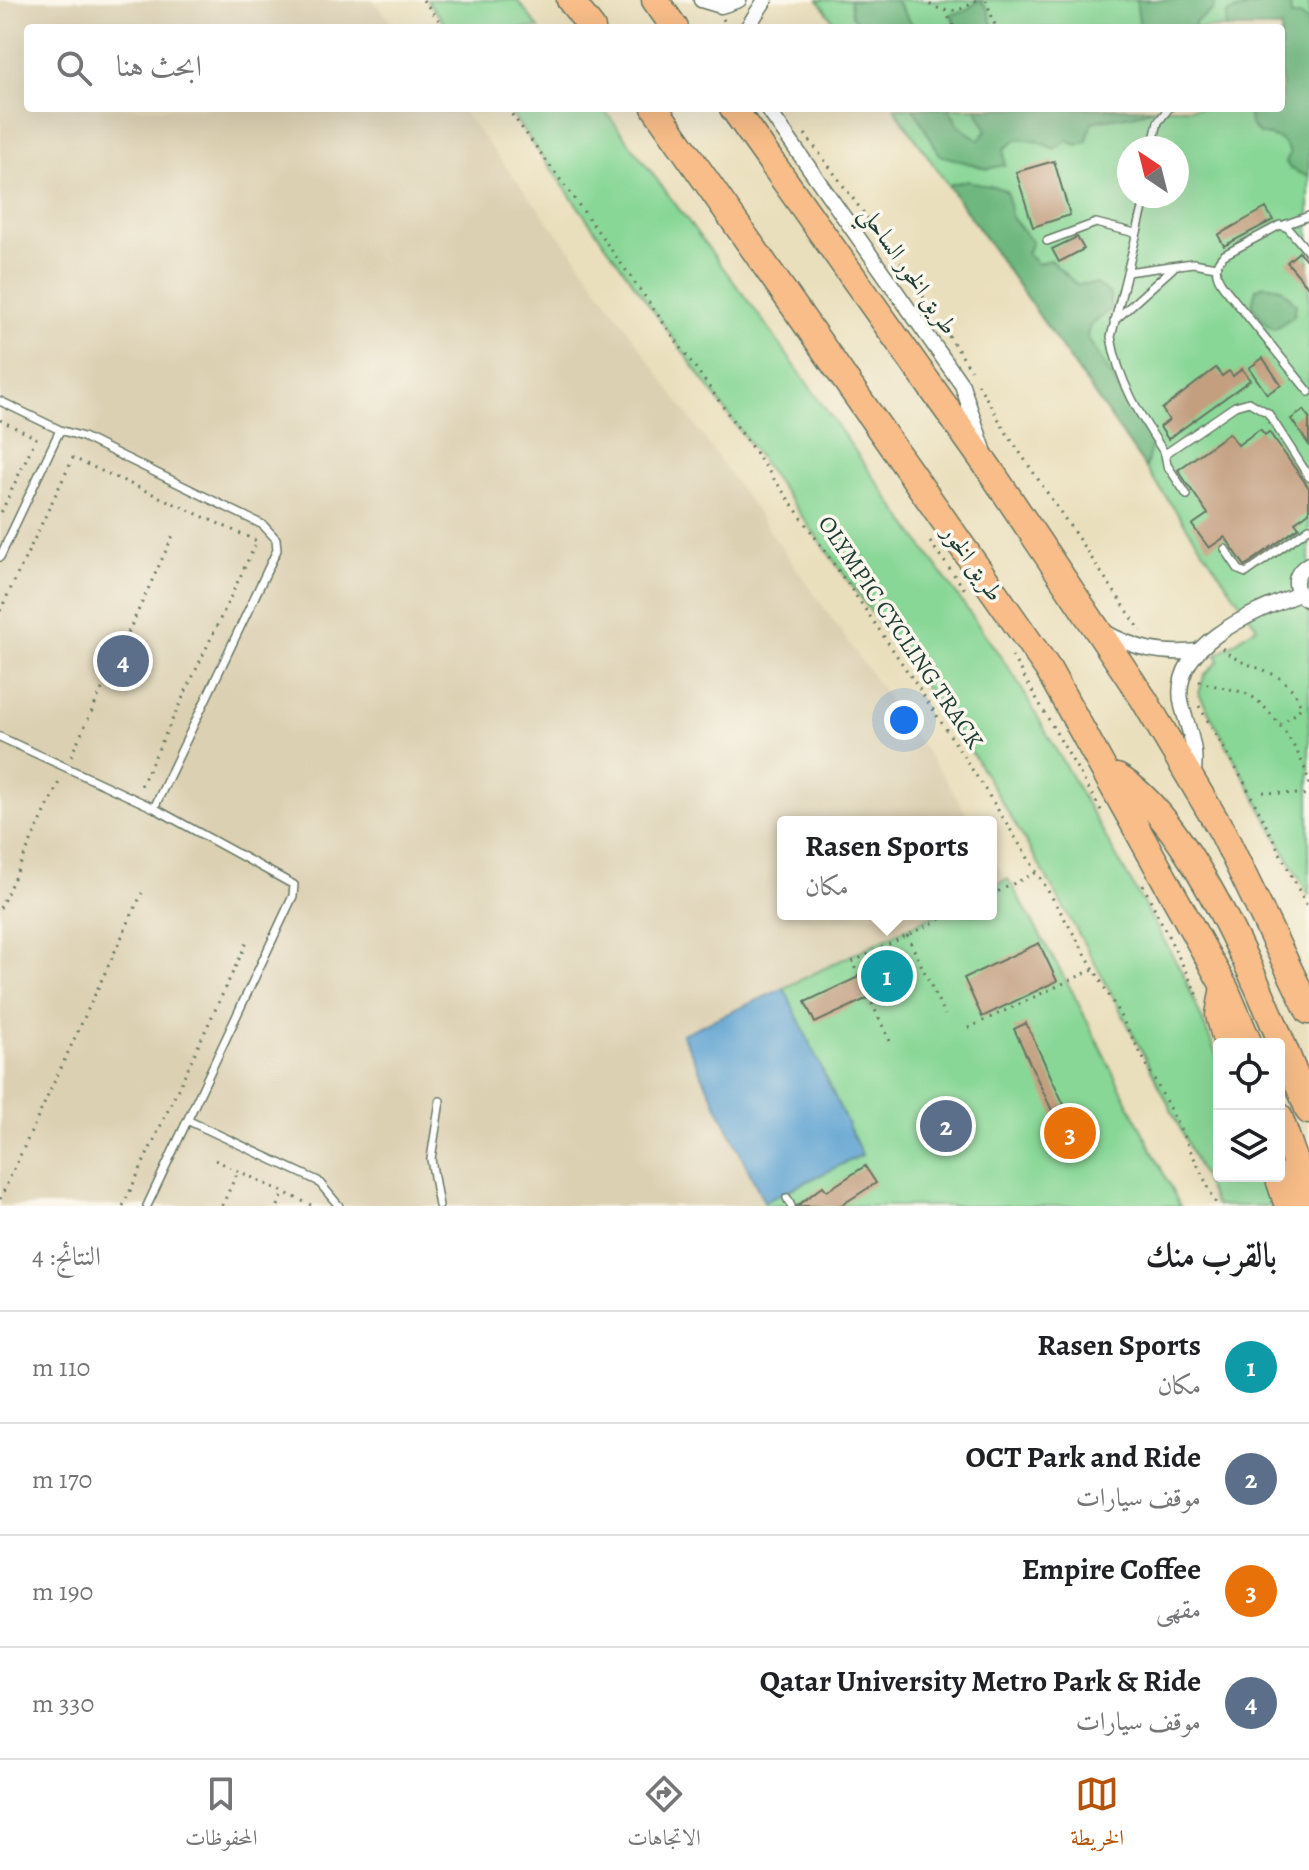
<!DOCTYPE html>
<html lang="ar">
<meta charset="utf-8">
<style>
body{margin:0;font-family:Alegreya,Amiri,serif;background:#f2f2f2;color:#202124;direction:rtl}
.controls{position:absolute;right:24px;bottom:24px;display:grid;overflow:hidden;border-radius:8px;box-shadow:0 8px 32px #0002}
.controls button{width:72px;height:72px;display:grid;place-items:center;padding:0;border:0;border-bottom:2px solid #e0e0e0;background:#fff;color:#202124;font:40px sans-serif}
.compass{position:absolute;left:1117px;top:136px;width:72px;height:72px;border-radius:50%;background:#fff;box-shadow:0 8px 32px #0002;rotate:325deg}
.you{position:absolute;left:904px;top:720px;width:28px;height:28px;margin:-20px;border:6px solid #fff;border-radius:50%;background:#1a73e8;box-shadow:0 0 0 12px #1a73e833}
.badge{display:grid;place-items:center;width:52px;height:52px;border-radius:50%;background:#b45309;color:#fff;font-size:26px;font-weight:700}
.pin{position:absolute;translate:-50% -50%;border:4px solid #fff;box-shadow:0 2px 8px #0006}
.popup{position:absolute;left:777px;top:816px;width:220px;height:104px;box-sizing:border-box;display:grid;place-content:center;border-radius:8px;background:#fff;filter:drop-shadow(0 2px 6px #0005);font-size:26px;white-space:nowrap;color:#757577}
.popup b{font-size:30px;color:#202124}
.popup::after{content:'';position:absolute;left:50%;top:100%;margin-left:-16px;border:16px solid transparent;border-top-color:#fff}
.list{margin:0;padding:0;list-style:none}
h2{display:flex;justify-content:space-between;align-items:center;height:104px;margin:0;padding:0 32px;font-size:34px}
h2 small{font-size:26px;font-weight:400;color:#757577}
.list li{display:grid;grid-template-columns:52px 1fr auto;gap:24px;align-items:center;box-sizing:border-box;height:112px;padding:0 32px;border-top:2px solid #e0e0e0}
.list b{display:block;font-size:30px;white-space:nowrap}
.list p{margin:0;font-size:26px;white-space:nowrap;color:#757577}
.list em{font-size:26px;font-style:normal;color:#757577}
.icon{flex:none;width:44px;height:44px;fill:none;stroke:currentColor;stroke-width:2;stroke-linecap:round;stroke-linejoin:round}
.map{position:relative;flex:none;width:1309px;height:1206px;overflow:hidden;direction:ltr}
.search{position:absolute;background:#fff;box-shadow:0 8px 32px #0002;left:24px;right:24px;top:24px;height:88px;display:flex;align-items:center;gap:20px;box-sizing:border-box;padding:0 28px;border-radius:8px;color:#757577;font-size:30px}
.sheet{height:552px;background:#fff}
nav{display:flex;justify-content:space-around;align-items:center;box-sizing:border-box;height:112px;border-top:2px solid #e0e0e0;background:#fff;font-size:22px;color:#757577}
nav a{display:grid;justify-items:center;gap:4px}
nav .on{color:#b45309}
.map>svg:first-child{display:block}
</style>
<div class="map">
<svg width="1309" height="1206" viewBox="0 0 1309 1206">
<rect width="100%" height="100%" fill="#fbf7ec"/>
<filter id="ink" filterUnits="userSpaceOnUse"><feTurbulence type="fractalNoise" baseFrequency=".0125" numOctaves="2"/><feDisplacementMap in="SourceGraphic" scale="16" xChannelSelector="R" yChannelSelector="G"/><feConvolveMatrix kernelMatrix="1 2 1 2 8 2 1 2 1" color-interpolation-filters="sRGB"/></filter>
<filter id="wash" filterUnits="userSpaceOnUse"><feTurbulence type="fractalNoise" baseFrequency=".006" numOctaves="4" result="noise"/><feDisplacementMap in="SourceGraphic" scale="32" xChannelSelector="R" yChannelSelector="G"/><feGaussianBlur stdDeviation="1.8" result="paint"/><feColorMatrix in="noise" values="0 0 0 0 0 0 0 0 0 0 0 0 0 0 0 0 0 1.4 0 .05"/><feComposite in="paint" operator="in"/></filter>
<g filter="url(#wash)">
<rect width="100%" height="100%" fill="#eadfbc"/>
<!-- built -->
<path fill="#dcd0b2" d="M0 0H373L397 28H28V108H460L577 258 948 783 971 822H783V914H991V855L1072 991 1180 1206H0Z"/>
<!-- green -->
<path fill="#88d796" stroke="#548a65" stroke-width="2" fill-rule="evenodd" d="M427 0H517L539 28H448Z
M818 0H1309V896L1199 694 1204 676 1219 660 1216 655 1257 627 894 108H1281V28H838ZM1129 148H1177V196H1129Z
M507 108H603L761 318 1015 677 1184 976 1219 1061V1176H1266L1275 1206H1216C1145 1046 1059 894 967 745Z
M1008 879 1072 991 1180 1206H766L764 1202 862 1155 784 988 936 914H991V887Z"/>
<!-- forest -->
<path fill="#6eb87f" stroke="#467a5a" stroke-width="2" d="M850 0H895L915 28H861L852 16Z
M980 0 988 10 993 28H957L951 14 964 12Z
M1136 0H1211L1214 5 1213 10 1195 22V28H1140Z
M1268 0H1297L1290 6 1291 16H1301L1308 24 1309 177 1290 169 1286 162 1290 153C1282 137 1275 137 1259 134L1250 124 1248 108H1281V28H1226L1227 14C1241 7 1257 8 1268 0Z
M913 108H949L959 126 979 140 987 130 976 108H1153C1134 118 1113 116 1092 122L1087 141 1077 145 1067 141 1054 149 1040 142 1018 139 1004 149 1005 165 987 169 940 155Z
M968 180C981 188 995 183 1007 192L1011 216 1032 242 1027 254 1038 264 1050 260 1076 284H1096L1110 294V310L1089 327 1087 337 1152 442 1146 468 948 185Z
M1264 285 1281 288 1296 304 1294 316 1274 329 1267 325 1252 305 1256 289Z"/>
<!-- water -->
<path fill="#5ba1d1" stroke="#3d6f82" stroke-width="2" d="M784 988 862 1155 764 1202 682 1034Z"/>
<g id="blocks">
<!-- building -->
<path fill="#c39f80" d="M1054 161 1070 215 1033 227 1016 172Z
M1266 208 1273 220 1224 246 1218 235Z
M1077 237 1084 249 1059 262 1052 249Z
M1299 252 1309 263V288L1287 262Z
M1263 358 1281 385 1267 394 1249 368Z
M1216 368 1222 376 1229 371 1233 376 1242 369 1250 380 1168 439 1160 427 1169 420 1162 409Z
M1304 410 1309 418V445L1291 419Z
M1260 429 1265 435 1269 432 1309 488V512L1295 522 1299 527 1245 566 1225 537 1209 548 1192 525 1208 514 1178 470 1229 433 1238 445Z
M1039 943 1057 981 982 1017 964 978Z
M903 956 913 977 815 1023 805 1002Z
M1026 1023 1079 1137 1067 1143 1014 1029Z
M865 1166 876 1183 840 1206H797L823 1186 827 1191Z"/>
</g>
</g>
<g filter="url(#ink)">
<use href="#blocks" fill-opacity="0" stroke="#667664" stroke-width="2"/>
<g fill="none" stroke-linecap="round" stroke-linejoin="round">
<!-- lane casing -->
<g stroke="#667664" stroke-width="10">
<path id="lane" d="M1152 148 1158 122 1169 108
M1146 196 1111 337C1118 381 1141 417 1165 454L1167 465 1187 495
M1284 225 1309 216
M1047 241 1096 223 1135 233
M1309 253 1288 228 1280 225 1224 255C1213 265 1215 275 1223 286L1309 392
M1127 272 1193 263 1216 267
M1114 321 1173 268
M0 401 60 430 83 437 263 525 276 539 277 550 154 808
M1165 454 1235 406 1249 402 1268 413 1309 477
M1225 549 1239 570 1246 573 1309 528
M0 557 60 430
M0 737 154 808 294 885 293 896 147 1206
M189 1121 318 1181 339 1206
M787 1198 791 1206
M439 1206 431 1159 440 1101"/>
</g>
<!-- street casing -->
<g stroke="#667664" stroke-width="17">
<path id="street" d="M701 0 721 6 739 0
M747 28 765 0
M767 108 962 385 984 450
M1309 564C1292 573 1291 592 1309 601
M1103 631C1135 649 1161 655 1198 651
M1193 780C1198 747 1190 736 1182 706 1167 645 1256 611 1299 594"/>
</g>
<!-- highway casing -->
<g stroke="#667664" stroke-width="29">
<path id="highway" d="M570 0 592 28
M655 0 675 28
M655 108 1048 669 1225 988 1249 1044
M733 108 990 470 1143 698 1223 833 1309 1011
M1117 777C1197 822 1275 1025 1309 1111
M1223 992 1219 1015 1227 1044
M1279 1116 1309 1201
M1278 1176 1288 1206"/>
</g>
<!-- path -->
<path stroke="#667664" stroke-width="3" stroke-dasharray="2 6" stroke-linecap="butt" d="M423 0 445 28
M923 0C941 13 959 15 976 0
M986 0 996 28
M945 10 954 28
M723 19 729 28
M507 108C598 229 685 353 772 476 937 709 1097 947 1217 1206
M805 134 906 270 971 370
M978 384 1006 432 1141 631
M0 420 36 438 0 515
M930 542 966 591
M0 611 73 458 257 541 139 790
M1222 648C1245 673 1285 663 1301 706L1298 712 1278 726
M1012 656 1102 812
M1199 681C1214 687 1232 688 1247 694 1271 705 1308 761 1309 786
M1199 706 1244 782 1309 910
M71 756 175 531
M1263 792 1309 795
M1143 885 1200 1000
M991 895 1037 872
M0 908 61 778
M907 935 945 1015
M968 1028 1094 969
M890 1041 852 962 951 914
M215 1160 313 1206
M0 1199 142 893
M123 1206 247 942
M222 1206 238 1171
M278 1206 284 1192"/>
<!-- lane -->
<use href="#lane" stroke="#fff" stroke-width="7"/>
<!-- street -->
<use href="#street" stroke="#fff" stroke-width="14"/>
<!-- highway -->
<use href="#highway" stroke="#f8bd88" stroke-width="26"/>
</g>
</g>
<g text-anchor="middle" dominant-baseline="central" stroke-width="7" stroke-linejoin="round" paint-order="stroke">
<!-- street labels -->
<g font-size="24" fill="#1f3d34" stroke="#fbf7ec">
<text transform="translate(909 270) rotate(55)">طريق الخور الساحلي</text>
<text transform="translate(973 563) rotate(55)">طريق الخور</text>
<text transform="translate(901 632) rotate(56)">OLYMPIC CYCLING TRACK</text>
</g>
</g>
</svg>
<div class="controls">
<button><svg class="icon" aria-label="locate" viewBox="0 0 24 24"><circle cx="12" cy="12" r="6"/><path d="M12 2v4M12 18v4M2 12h4M18 12h4"/></svg></button>
<button><svg class="icon" aria-label="layers" viewBox="0 0 24 24"><path d="M12 4l9 5-9 5-9-5zM3 14l9 5 9-5"/></svg></button>
</div>
<svg class="compass" viewBox="-18 -18 36 36"><path d="M0-13l5 13h-10z" fill="#e53935"/><path d="M0 13l5-13h-10z" fill="#757577"/></svg>
<div class="you"></div>
<div class="pin badge" style="left:887px;top:976px;background:#0f9aa8">1</div>
<div class="popup"><b>Rasen Sports</b>مكان</div>
<div class="pin badge" style="left:946px;top:1126px;background:#5c6f8a">2</div>
<div class="pin badge" style="left:1070px;top:1133px;background:#e8710a">3</div>
<div class="pin badge" style="left:123px;top:661px;background:#5c6f8a">4</div>
<div class="search"><svg class="icon" aria-label="search" viewBox="0 0 24 24"><circle cx="10" cy="10" r="6"/><path d="M15 15l6 6"/></svg>ابحث هنا</div>
</div>
<section class="sheet">
<h2>بالقرب منك<small>النتائج: 4</small></h2>
<ul class="list">
<li><span class="badge" style="background:#0f9aa8">1</span><div><b>Rasen Sports</b><p>مكان</p></div><em>110 m</em></li>
<li><span class="badge" style="background:#5c6f8a">2</span><div><b>OCT Park and Ride</b><p>موقف سيارات</p></div><em>170 m</em></li>
<li><span class="badge" style="background:#e8710a">3</span><div><b>Empire Coffee</b><p>مقهى</p></div><em>190 m</em></li>
<li><span class="badge" style="background:#5c6f8a">4</span><div><b>Qatar University Metro Park &amp; Ride</b><p>موقف سيارات</p></div><em>330 m</em></li>
</ul>
</section>
<nav>
<a class="on"><svg class="icon" aria-label="map" viewBox="0 0 24 24"><path d="M3 6l6-2 6 2 6-2v14l-6 2-6-2-6 2zM9 4v14M15 6v14"/></svg>الخريطة</a>
<a><svg class="icon" aria-label="directions" viewBox="0 0 24 24"><path d="M12 3l9 9-9 9-9-9zM9 14v-3h6M13 9l2 2-2 2"/></svg>الاتجاهات</a>
<a><svg class="icon" aria-label="saved" viewBox="0 0 24 24"><path d="M7 4h10v16l-5-4-5 4z"/></svg>المحفوظات</a>
</nav>
